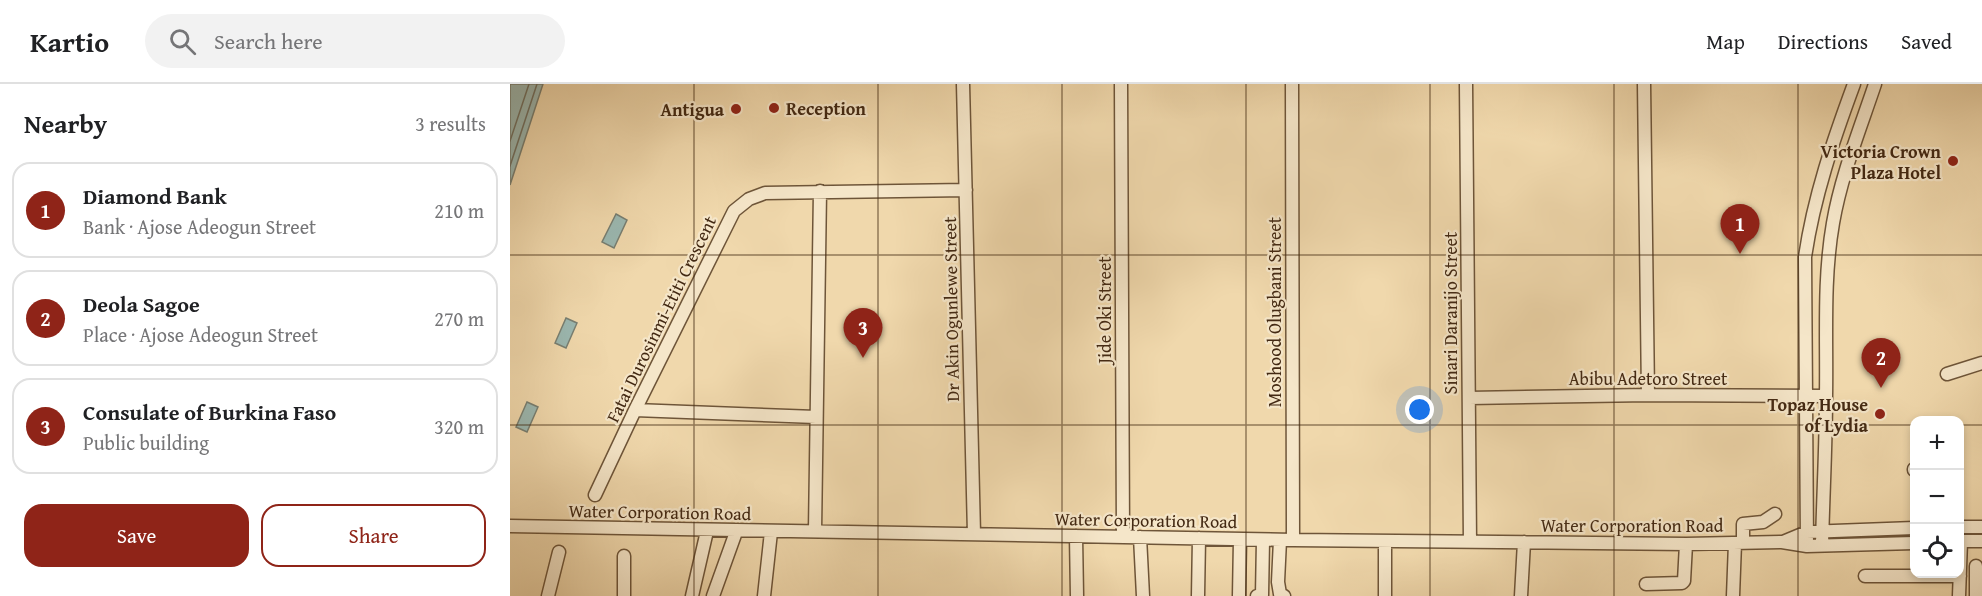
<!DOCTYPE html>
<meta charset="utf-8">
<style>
body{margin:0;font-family:"Gentium Book Plus",serif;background:#f2f2f2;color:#202124}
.controls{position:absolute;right:18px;bottom:18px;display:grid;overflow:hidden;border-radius:12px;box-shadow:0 3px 9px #0003}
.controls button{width:54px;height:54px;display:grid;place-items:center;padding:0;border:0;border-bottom:2px solid #e0e0e0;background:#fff;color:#202124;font:30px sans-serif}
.you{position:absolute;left:910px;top:326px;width:21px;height:21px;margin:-15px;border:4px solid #fff;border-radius:50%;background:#1a73e8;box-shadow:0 0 0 9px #1a73e833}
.badge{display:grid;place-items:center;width:39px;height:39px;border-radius:50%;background:#8f2418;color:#fff;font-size:20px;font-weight:700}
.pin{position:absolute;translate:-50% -50px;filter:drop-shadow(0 2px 3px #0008)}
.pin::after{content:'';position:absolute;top:32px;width:21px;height:18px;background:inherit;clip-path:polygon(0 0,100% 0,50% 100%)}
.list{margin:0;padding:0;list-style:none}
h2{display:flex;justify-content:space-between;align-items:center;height:78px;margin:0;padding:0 24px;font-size:26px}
h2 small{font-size:20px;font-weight:400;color:#757577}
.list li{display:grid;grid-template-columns:39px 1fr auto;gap:18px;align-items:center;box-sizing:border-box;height:96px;margin:0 12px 12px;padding:0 12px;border:2px solid #e0e0e0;border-radius:18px}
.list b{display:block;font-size:22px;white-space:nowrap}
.list p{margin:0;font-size:20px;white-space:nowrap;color:#757577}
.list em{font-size:20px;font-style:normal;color:#757577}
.actions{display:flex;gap:12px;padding:18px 24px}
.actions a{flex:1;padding:14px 0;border:2px solid #8f2418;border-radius:18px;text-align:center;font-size:21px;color:#8f2418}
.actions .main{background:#8f2418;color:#fff}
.icon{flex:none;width:33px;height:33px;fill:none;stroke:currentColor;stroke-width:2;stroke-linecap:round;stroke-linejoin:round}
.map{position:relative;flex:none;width:1472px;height:512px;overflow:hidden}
header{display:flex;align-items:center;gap:36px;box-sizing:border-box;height:84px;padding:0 30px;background:#fff;border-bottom:2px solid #e0e0e0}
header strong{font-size:28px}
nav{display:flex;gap:33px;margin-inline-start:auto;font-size:21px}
.search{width:420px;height:54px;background:#f2f2f2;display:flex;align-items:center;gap:15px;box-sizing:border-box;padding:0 21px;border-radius:33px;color:#757577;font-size:22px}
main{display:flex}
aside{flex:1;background:#fff}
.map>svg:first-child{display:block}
</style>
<header>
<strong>Kartio</strong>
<div class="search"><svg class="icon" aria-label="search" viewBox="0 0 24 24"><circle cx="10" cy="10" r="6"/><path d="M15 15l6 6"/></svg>Search here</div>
<nav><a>Map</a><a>Directions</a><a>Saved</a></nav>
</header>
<main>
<aside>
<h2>Nearby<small>3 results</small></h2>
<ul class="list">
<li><span class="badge">1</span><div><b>Diamond Bank</b><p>Bank · Ajose Adeogun Street</p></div><em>210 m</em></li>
<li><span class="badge">2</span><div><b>Deola Sagoe</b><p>Place · Ajose Adeogun Street</p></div><em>270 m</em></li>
<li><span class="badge">3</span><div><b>Consulate of Burkina Faso</b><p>Public building</p></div><em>320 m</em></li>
</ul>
<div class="actions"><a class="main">Save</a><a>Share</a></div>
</aside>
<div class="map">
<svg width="1472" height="512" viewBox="0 0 1472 512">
<rect width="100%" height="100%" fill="#f0d8ac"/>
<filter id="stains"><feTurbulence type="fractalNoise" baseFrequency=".00333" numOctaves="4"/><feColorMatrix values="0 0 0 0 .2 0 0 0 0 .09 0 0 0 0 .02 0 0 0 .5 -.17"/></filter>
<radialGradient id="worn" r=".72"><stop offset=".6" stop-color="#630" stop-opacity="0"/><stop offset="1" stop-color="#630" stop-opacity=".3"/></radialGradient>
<!-- water -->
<path fill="#9bb8b1" stroke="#787f72" stroke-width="1.5" d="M0 0H33L0 101Z
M106 130 117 136 104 164 92 158Z
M56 234 67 239 56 264 45 259Z
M17 318 28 323 17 348 6 343Z"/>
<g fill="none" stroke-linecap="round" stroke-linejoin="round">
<!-- shore -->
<path stroke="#6f7062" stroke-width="1.5" d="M0 57 19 0
M0 82 27 0"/>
<!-- minor casing -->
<g stroke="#6e5539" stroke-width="15">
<path id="minor" d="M453 0 464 450
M611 0 613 452
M782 0 783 456
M956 0 960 458
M1134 0 1138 311
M1437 290 1472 279
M959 314 1138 311 1316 312
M125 326 306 333
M1404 385V386
M85 411 125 326 224 127 239 115 255 109 456 106
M0 442 783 456 1176 460 1272 458 1297 462 1404 459
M1450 443H1472
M305 447 310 107
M566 452 567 512
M630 453 633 512
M770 456 768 498 770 510 774 512
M1450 457H1472
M1273 458 1297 448 1404 444
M1233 459V440L1253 438 1265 430
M1297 462 1295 173C1304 112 1323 57 1344 0
M1312 462C1313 412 1316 362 1316 312 1317 254 1313 196 1323 139 1331 92 1350 45 1365 0
M114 472V512
M1355 492H1450
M1136 500 1172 499 1174 497 1176 460
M38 512 49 468
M182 512 197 447
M203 512 226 448
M254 512 261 448
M688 512 689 454
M729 512 730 456
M747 512 752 511 753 456
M875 512V457
M1011 512 1014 458
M1223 512 1225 459
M1449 512 1451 457
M1466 512V482"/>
</g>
<!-- minor -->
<use href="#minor" stroke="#f5e6c9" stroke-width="12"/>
</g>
<!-- grid -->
<path fill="none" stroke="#432913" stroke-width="1.5" stroke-opacity="0.55" d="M184 0V512M368 0V512M552 0V512M736 0V512M920 0V512M1104 0V512M1288 0V512M0 171H1472M0 341H1404M1450 341H1472"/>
<!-- markers -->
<g fill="#8f2418" stroke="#f5e6c9" stroke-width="2">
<circle cx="264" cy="24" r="6"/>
<circle cx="226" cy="25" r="6"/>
<circle cx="1443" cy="77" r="6"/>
<circle cx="1370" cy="330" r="6"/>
</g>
<g text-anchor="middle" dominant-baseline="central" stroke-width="4.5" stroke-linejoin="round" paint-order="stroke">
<!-- poi labels -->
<g font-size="18" font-weight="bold" fill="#432913" stroke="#f5e6c9" text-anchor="end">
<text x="276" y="24" text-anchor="start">Reception</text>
<text x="214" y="25">Antigua</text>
<text x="1431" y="67">Victoria Crown<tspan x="1431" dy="21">Plaza Hotel</tspan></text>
<text x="1358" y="320">Topaz House<tspan x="1358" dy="21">of Lydia</tspan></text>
</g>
<!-- street labels -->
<g font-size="18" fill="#432913" stroke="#f5e6c9">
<text transform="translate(441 225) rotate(-91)">Dr Akin Ogunlewe Street</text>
<text transform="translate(594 226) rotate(-90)">Jide Oki Street</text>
<text transform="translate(764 228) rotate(-90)">Moshood Olugbani Street</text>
<text transform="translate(940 229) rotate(-90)">Sinari Daranijo Street</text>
<text transform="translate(151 235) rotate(-64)">Fatai Durosinmi-Etiti Crescent</text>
<text x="1138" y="294">Abibu Adetoro Street</text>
<text transform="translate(150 428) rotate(1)">Water Corporation Road</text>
<text transform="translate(636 436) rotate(1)">Water Corporation Road</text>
<text x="1122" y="441">Water Corporation Road</text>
</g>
</g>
<rect width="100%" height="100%" filter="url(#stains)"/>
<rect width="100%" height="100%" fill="url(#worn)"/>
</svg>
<div class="controls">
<button>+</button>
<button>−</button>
<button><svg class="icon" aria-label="locate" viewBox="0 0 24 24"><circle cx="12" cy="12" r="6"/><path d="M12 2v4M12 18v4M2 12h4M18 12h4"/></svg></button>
</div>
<div class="you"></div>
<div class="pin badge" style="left:1230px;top:170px">1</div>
<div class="pin badge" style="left:1371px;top:304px">2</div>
<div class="pin badge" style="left:353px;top:274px">3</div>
</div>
</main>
